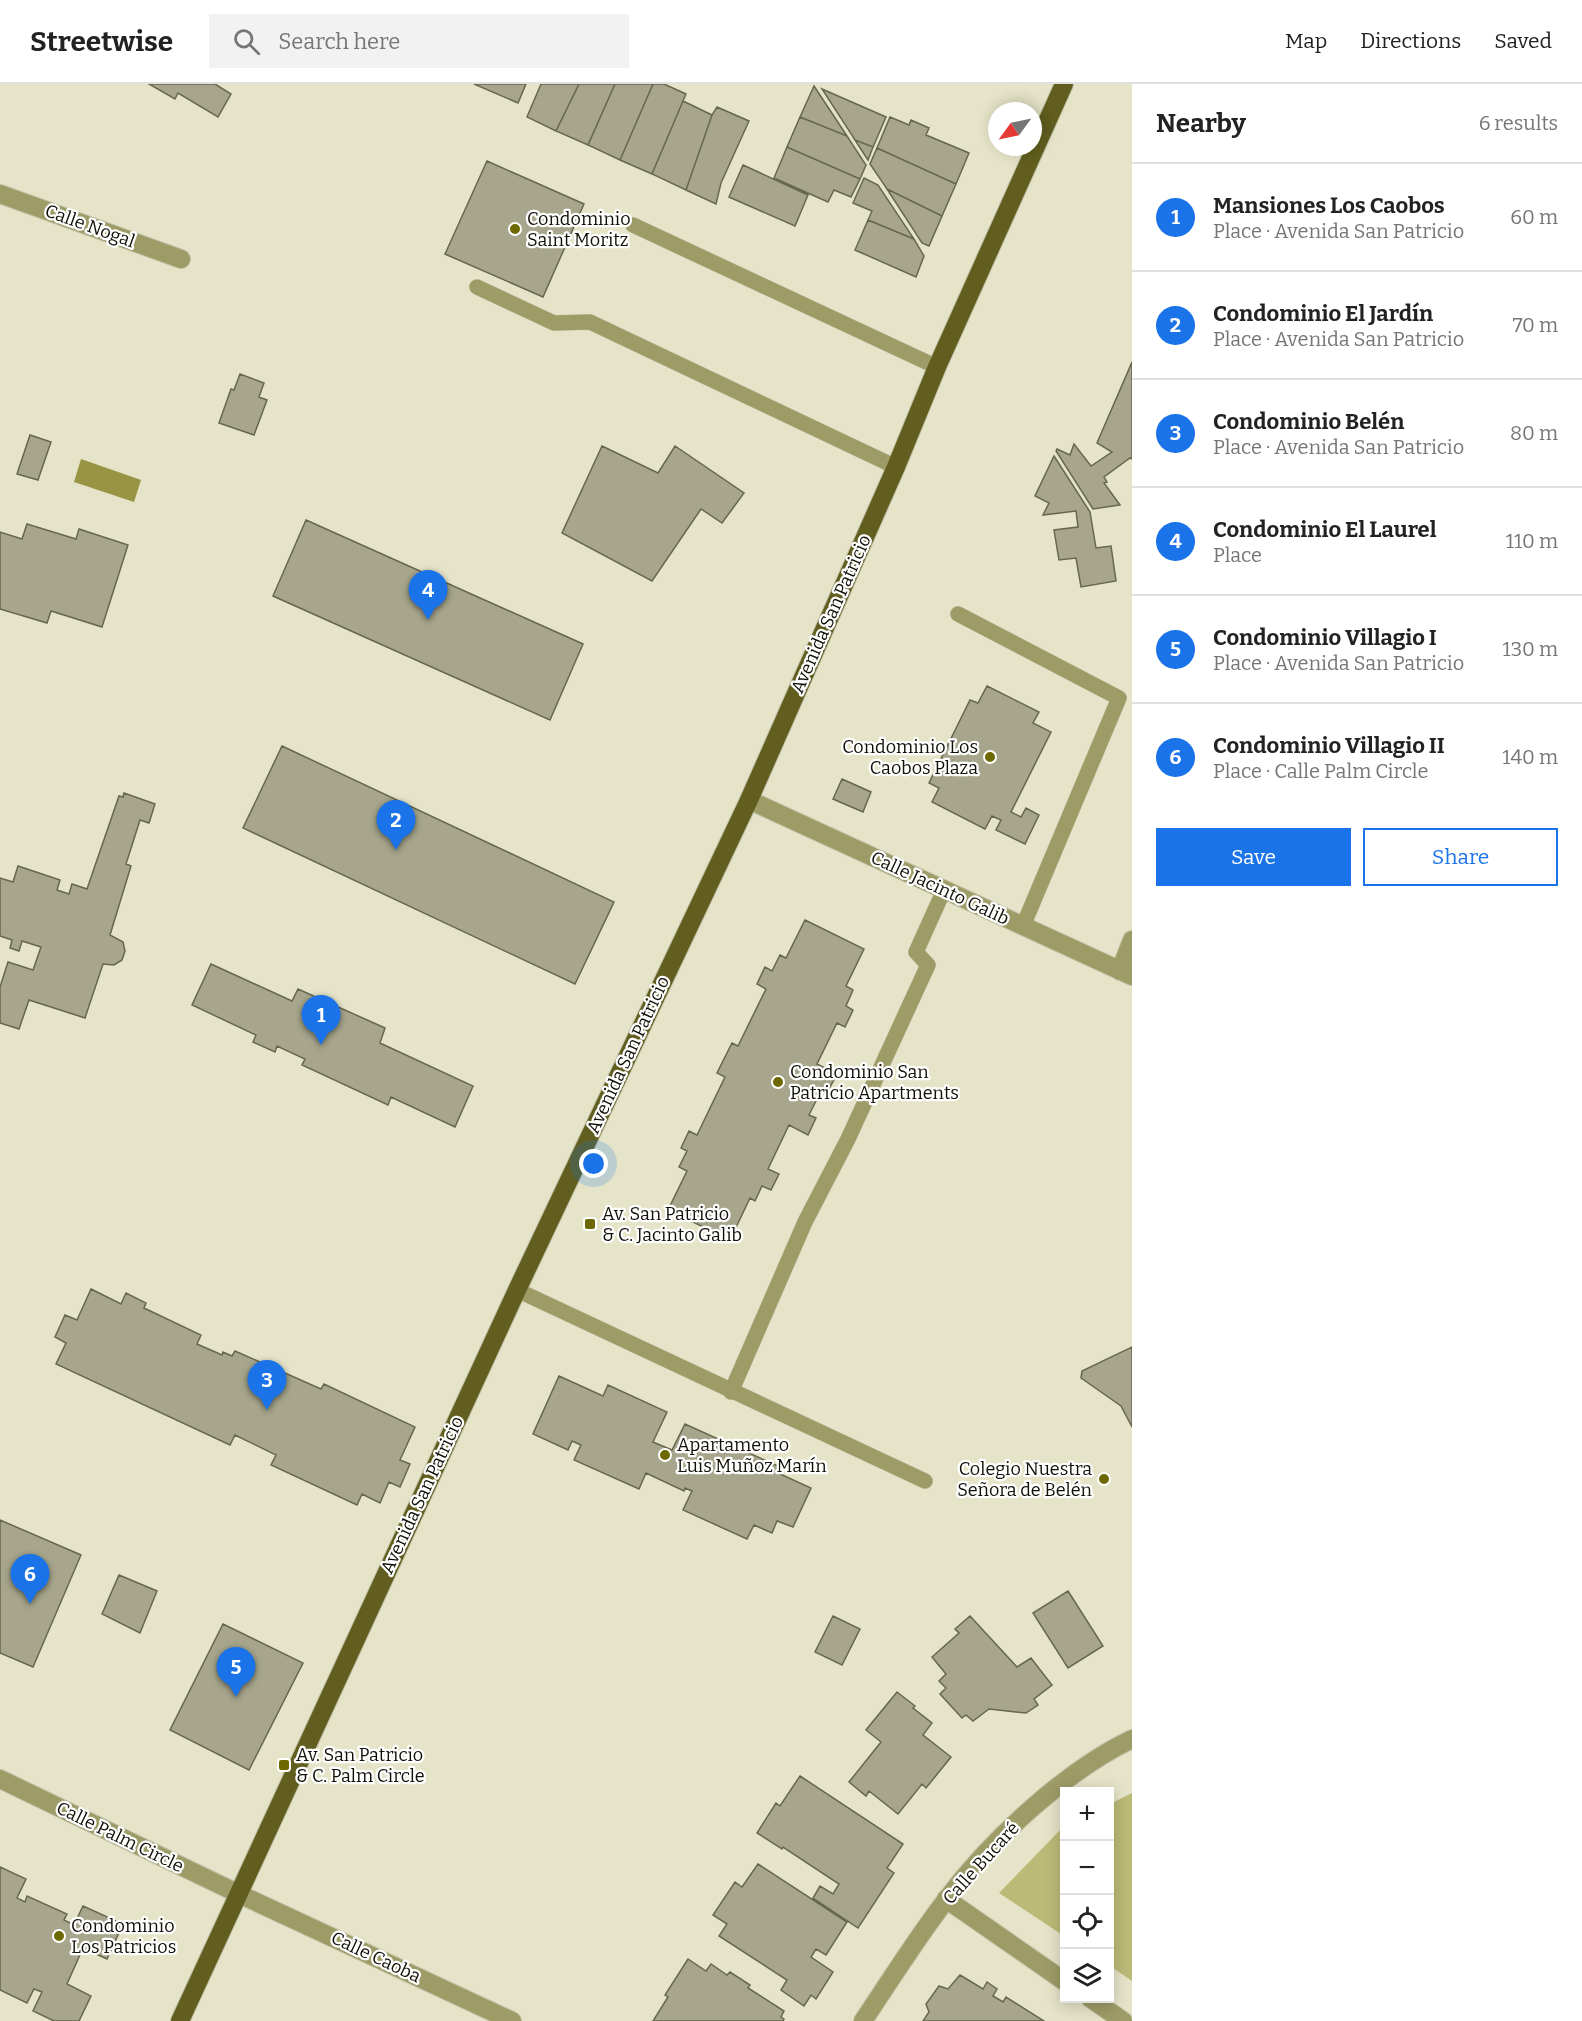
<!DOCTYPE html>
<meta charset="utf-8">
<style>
body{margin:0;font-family:Bitter,serif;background:#f2f2f2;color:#222}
.controls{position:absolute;right:18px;bottom:18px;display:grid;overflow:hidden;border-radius:0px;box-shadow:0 3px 15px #0003}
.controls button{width:54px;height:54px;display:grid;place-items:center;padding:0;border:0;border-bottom:2px solid #e0e0e0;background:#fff;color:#222;font:30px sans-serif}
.compass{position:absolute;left:988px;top:18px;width:54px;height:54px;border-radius:50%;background:#fff;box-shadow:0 3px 15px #0003;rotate:237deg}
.you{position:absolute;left:594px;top:1080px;width:21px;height:21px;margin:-15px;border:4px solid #fff;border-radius:50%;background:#1a73e8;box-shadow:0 0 0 9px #1a73e833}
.badge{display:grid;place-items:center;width:39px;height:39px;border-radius:50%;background:#1a73e8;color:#fff;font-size:20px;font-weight:700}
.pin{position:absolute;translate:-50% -50px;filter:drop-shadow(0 2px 3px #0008)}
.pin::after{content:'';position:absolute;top:32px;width:21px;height:18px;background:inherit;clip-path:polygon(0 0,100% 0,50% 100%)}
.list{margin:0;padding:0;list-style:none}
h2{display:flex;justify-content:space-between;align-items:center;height:78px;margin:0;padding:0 24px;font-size:26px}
h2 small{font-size:20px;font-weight:400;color:#767676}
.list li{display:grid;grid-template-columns:39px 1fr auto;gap:18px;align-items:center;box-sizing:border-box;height:108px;padding:0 24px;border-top:2px solid #e0e0e0}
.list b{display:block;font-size:22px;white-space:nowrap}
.list p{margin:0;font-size:20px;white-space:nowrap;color:#767676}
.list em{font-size:20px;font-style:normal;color:#767676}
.actions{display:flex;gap:12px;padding:18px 24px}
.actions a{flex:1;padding:14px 0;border:2px solid #1a73e8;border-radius:0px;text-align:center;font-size:21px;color:#1a73e8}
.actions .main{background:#1a73e8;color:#fff}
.icon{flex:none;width:33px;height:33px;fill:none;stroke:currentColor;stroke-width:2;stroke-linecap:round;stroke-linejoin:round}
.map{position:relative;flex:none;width:1132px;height:1937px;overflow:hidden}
header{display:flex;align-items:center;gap:36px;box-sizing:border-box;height:84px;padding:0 30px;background:#fff;border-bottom:2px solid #e0e0e0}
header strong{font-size:28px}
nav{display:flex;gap:33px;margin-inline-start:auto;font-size:21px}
.search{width:420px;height:54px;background:#f2f2f2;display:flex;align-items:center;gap:15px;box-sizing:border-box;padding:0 21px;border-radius:0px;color:#767676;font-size:22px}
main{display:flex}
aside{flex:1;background:#fff}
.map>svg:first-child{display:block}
</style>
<header>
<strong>Streetwise</strong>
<div class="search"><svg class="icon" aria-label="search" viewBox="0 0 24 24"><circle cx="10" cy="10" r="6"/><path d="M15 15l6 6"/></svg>Search here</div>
<nav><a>Map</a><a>Directions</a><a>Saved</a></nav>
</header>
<main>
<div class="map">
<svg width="1132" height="1937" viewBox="0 0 1132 1937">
<rect width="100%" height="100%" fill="#e5e4c8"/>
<!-- green -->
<path fill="#bcba77" d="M1132 1709V1897L1110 1882V1720Z
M1064 1742V1852L999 1809Z"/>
<!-- water -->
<path fill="#989444" d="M81 375 141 396 134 418 74 398Z"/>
<!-- building -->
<path fill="#a7a68c" stroke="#67674e" stroke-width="1.5" d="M149 0H215L231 10 218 33 178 9 175 15Z
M474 0H526L518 19Z
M541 0H579L556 47 527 33Z
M579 0H615L588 61 556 47Z
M615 0H653L620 76 588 61Z
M653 0H664L686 10 652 90 620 76Z
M814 2 847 52 800 33Z
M822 5 886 33 873 63 855 56Z
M683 17 712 31 686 106 652 90Z
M717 23 749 37 721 99 716 120 686 106 712 31Z
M800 33 847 52 866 81 860 95 787 63Z
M890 33 909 41 911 36 929 44 926 51 969 69 956 100 877 64Z
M855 56 873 63 868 76Z
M787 63 860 95 851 113 834 106 828 118 774 94Z
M877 64 956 100 942 132 887 105 870 80Z
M487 77 584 120 543 213 445 170Z
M743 81 808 111 795 142 729 113Z
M864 94 878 101 914 155 868 136 872 127 853 119Z
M887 105 942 132 929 162 922 159Z
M868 136 914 155 924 172 916 193 855 166Z
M1132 278V375L1130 374 1104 393 1107 398 1104 399 1120 421 1093 425 1056 367 1057 365 1070 371 1074 360 1091 382 1112 368 1097 359Z
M240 290 264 299 259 313 267 316 254 351 219 339 231 305 234 306Z
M30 351 51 358 38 396 17 390Z
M602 362 658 389 675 362 744 409 722 439 701 425 652 497 562 449Z
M1054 372 1090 428 1096 464 1111 462 1116 497 1081 503 1076 474 1059 476 1054 446 1078 443 1076 427 1043 431 1049 419 1035 412Z
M306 436 583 560 550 636 273 512Z
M27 440 76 455 79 445 128 461 102 543 51 527 47 539 0 525V448L22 455Z
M987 602 1039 628 1033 639 1051 648 1011 728 1021 733 1026 724 1039 731 1025 760 996 746 1001 736 992 732 985 745 932 718 939 704 929 699 970 616 978 619Z
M282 662 614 818 575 900 243 744Z
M842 695 871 708 863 728 833 715Z
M124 709 155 720 149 739 140 736 126 780 131 782 110 851 123 858 125 867 122 876 114 881 103 880 85 934 29 916 19 945 0 939V903L8 878 33 886 41 863 22 857 19 867 10 864 12 856 0 852V794L13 798 18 782 60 796 57 806 69 810 72 800 87 805 119 712 123 713Z
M805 836 864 865 846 902 853 906 846 922 853 926 845 943 837 939 817 980 837 990 829 1005 823 1003 809 1031 816 1034 808 1051 789 1041 768 1085 779 1090 771 1106 762 1102 755 1117 750 1114 730 1156 668 1126 687 1087 679 1083 687 1067 681 1064 689 1047 697 1051 725 993 717 989 732 959 738 962 766 905 757 900 765 883 772 887 780 871 786 874Z
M211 880 292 917 298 905 385 944 380 959 473 1002 455 1043 391 1013 388 1021 302 981 305 975 277 962 275 968 253 958 256 951 192 921Z
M91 1205 121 1220 126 1209 146 1219 144 1224 201 1251 197 1260 222 1271 223 1268 232 1272 235 1267 321 1305 324 1300 415 1343 400 1376 410 1380 400 1403 389 1398 380 1419 362 1410 357 1421 271 1381 276 1371 235 1351 230 1361 56 1280 66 1259 55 1253 65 1231 77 1236Z
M1132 1263V1343L1121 1322 1081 1294 1082 1287Z
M559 1292 603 1312 608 1301 667 1328 653 1358 672 1366 685 1340 780 1383 778 1389 811 1404 793 1443 777 1437 772 1449 754 1441 747 1455 683 1426 692 1407 685 1404 684 1407 646 1389 639 1405 574 1376 581 1361 572 1357 568 1366 533 1350Z
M0 1436 81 1471 33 1583 0 1569Z
M119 1491 157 1507 140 1549 102 1530Z
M1068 1507 1103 1562 1068 1584 1033 1529Z
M833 1532 860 1545 842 1581 815 1568Z
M970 1532 1017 1583 1031 1574 1052 1601 1034 1615 1038 1621 1026 1629 989 1625 973 1637 966 1631 962 1634 940 1610 946 1604 939 1597 946 1590 932 1573 959 1549 955 1545Z
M223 1540 303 1579 249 1686 170 1646Z
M897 1608 915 1622 913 1624 932 1639 923 1651 951 1673 926 1704 922 1700 898 1730 869 1707 866 1712 849 1698 881 1658 866 1646Z
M800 1692 903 1760 887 1784 894 1789 858 1844 813 1814 820 1802 833 1810 839 1800 783 1763 782 1765 757 1749 776 1719 780 1722Z
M758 1780 847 1838 826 1871 816 1865 811 1873 833 1888 816 1915 811 1911 804 1922 781 1906 787 1896 719 1852 727 1840 713 1831 735 1798 742 1803Z
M0 1783 26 1795 17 1814 25 1818 27 1812 67 1830 64 1836 74 1841 83 1822 123 1840 107 1875 83 1864 67 1900 91 1912 79 1937H54L33 1927 42 1908 34 1905 27 1919 0 1906Z
M688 1875 706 1887 711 1880 727 1891 730 1888 750 1901 748 1904 784 1927 781 1933 784 1935 783 1937H653L668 1913 665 1911Z
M960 1891 983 1905 987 1898 997 1905 993 1912 1003 1918 1006 1913 1044 1937H923L929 1928 926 1920 939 1902 948 1905Z"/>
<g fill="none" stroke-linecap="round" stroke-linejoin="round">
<!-- lane casing -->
<g stroke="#c3c2a9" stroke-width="16">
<path id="lane" d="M633 141 937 283
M477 203 554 239 590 238 896 383
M958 530 1119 614 1023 842
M517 1206 925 1397
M731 1308 805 1138 848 1055 928 881 916 868 944 806"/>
</g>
<!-- street casing -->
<g stroke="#c3c2a9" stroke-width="20">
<path id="street" d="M0 110 181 175
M749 716 1132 892
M1120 887 1132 856
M0 1695 239 1810 512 1937
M946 1815 1064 1897
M1090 1914 1123 1937
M863 1937C890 1897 916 1855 946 1816 990 1757 1065 1687 1132 1655"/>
</g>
<!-- primary casing -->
<g stroke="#c3c2a9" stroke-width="20">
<path id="primary" d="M180 1937 517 1206 749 716 896 383 937 283 1064 0"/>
</g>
<!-- lane -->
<use href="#lane" stroke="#9d9b66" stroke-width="15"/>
<!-- street -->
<use href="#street" stroke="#9d9b66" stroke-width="18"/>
<!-- primary -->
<use href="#primary" stroke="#615e1f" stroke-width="18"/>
</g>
<!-- markers -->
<g fill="#6d6800" stroke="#fff" stroke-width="2">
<circle cx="515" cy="145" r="6"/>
<circle cx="990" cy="673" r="6"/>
<circle cx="778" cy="998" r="6"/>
<rect x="584" y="1134" width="12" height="12" rx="3"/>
<circle cx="665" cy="1371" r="6"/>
<circle cx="1104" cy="1395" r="6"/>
<rect x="278" y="1675" width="12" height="12" rx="3"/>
<circle cx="59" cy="1852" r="6"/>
</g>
<g text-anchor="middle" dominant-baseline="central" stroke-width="4.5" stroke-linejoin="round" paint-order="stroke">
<!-- poi labels -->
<g font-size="18" fill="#111007" stroke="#fff" text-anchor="start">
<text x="527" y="135">Condominio<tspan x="527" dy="21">Saint Moritz</tspan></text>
<text x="978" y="663" text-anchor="end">Condominio Los<tspan x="978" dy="21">Caobos Plaza</tspan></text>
<text x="790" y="988">Condominio San<tspan x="790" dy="21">Patricio Apartments</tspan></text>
<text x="602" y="1130">Av. San Patricio<tspan x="602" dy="21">&amp; C. Jacinto Galib</tspan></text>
<text x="677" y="1361">Apartamento<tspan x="677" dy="21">Luis Muñoz Marín</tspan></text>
<text x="1092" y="1385" text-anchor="end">Colegio Nuestra<tspan x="1092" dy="21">Señora de Belén</tspan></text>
<text x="296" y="1671">Av. San Patricio<tspan x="296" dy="21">&amp; C. Palm Circle</tspan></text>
<text x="71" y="1842">Condominio<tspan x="71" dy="21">Los Patricios</tspan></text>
</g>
<!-- street labels -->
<g font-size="18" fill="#111007" stroke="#fff">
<text transform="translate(90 142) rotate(20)">Calle Nogal</text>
<text transform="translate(831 530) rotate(-66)">Avenida San Patricio</text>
<text transform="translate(940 804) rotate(25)">Calle Jacinto Galib</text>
<text transform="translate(628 971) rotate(-65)">Avenida San Patricio</text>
<text transform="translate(422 1411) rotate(-65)">Avenida San Patricio</text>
<text transform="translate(120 1753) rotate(26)">Calle Palm Circle</text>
<text transform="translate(981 1779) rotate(-48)">Calle Bucaré</text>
<text transform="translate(376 1873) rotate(25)">Calle Caoba</text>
</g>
</g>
</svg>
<div class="controls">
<button>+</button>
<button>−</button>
<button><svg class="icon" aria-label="locate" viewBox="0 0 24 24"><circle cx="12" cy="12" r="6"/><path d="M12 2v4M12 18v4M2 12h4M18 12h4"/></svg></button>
<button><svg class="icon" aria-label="layers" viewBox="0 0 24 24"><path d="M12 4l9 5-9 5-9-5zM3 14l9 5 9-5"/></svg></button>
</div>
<svg class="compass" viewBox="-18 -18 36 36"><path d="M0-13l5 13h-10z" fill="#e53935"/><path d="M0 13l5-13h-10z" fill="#767676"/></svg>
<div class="you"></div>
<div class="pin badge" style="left:321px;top:961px">1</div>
<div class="pin badge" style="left:396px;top:766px">2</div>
<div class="pin badge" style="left:267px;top:1326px">3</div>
<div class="pin badge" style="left:428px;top:536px">4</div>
<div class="pin badge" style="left:236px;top:1613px">5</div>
<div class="pin badge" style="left:30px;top:1520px">6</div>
</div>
<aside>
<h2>Nearby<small>6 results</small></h2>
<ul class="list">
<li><span class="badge">1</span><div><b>Mansiones Los Caobos</b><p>Place · Avenida San Patricio</p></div><em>60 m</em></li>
<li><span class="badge">2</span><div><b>Condominio El Jardín</b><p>Place · Avenida San Patricio</p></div><em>70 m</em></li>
<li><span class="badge">3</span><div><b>Condominio Belén</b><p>Place · Avenida San Patricio</p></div><em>80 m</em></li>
<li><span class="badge">4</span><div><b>Condominio El Laurel</b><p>Place</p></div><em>110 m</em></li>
<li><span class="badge">5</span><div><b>Condominio Villagio I</b><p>Place · Avenida San Patricio</p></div><em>130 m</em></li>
<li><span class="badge">6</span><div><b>Condominio Villagio II</b><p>Place · Calle Palm Circle</p></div><em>140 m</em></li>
</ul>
<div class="actions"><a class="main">Save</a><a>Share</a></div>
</aside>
</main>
